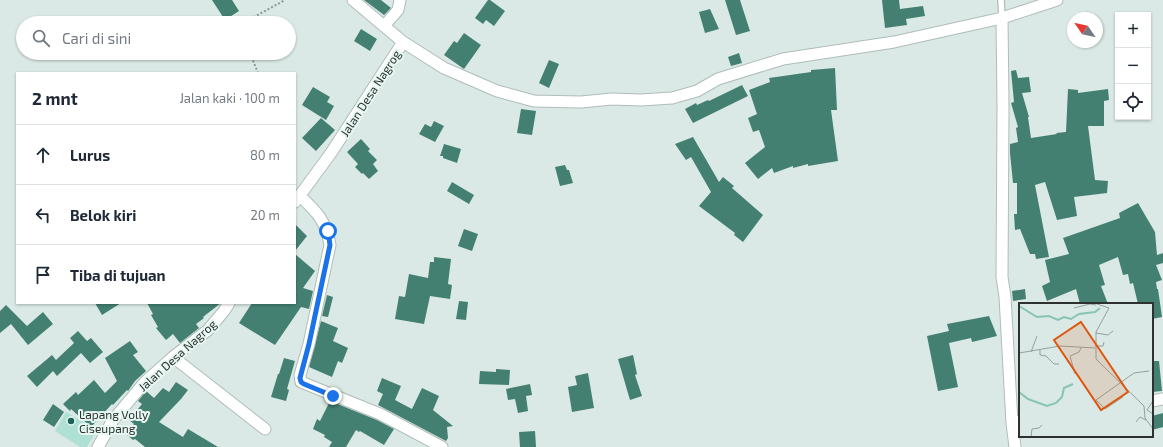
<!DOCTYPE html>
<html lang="id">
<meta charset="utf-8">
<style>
body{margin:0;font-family:"Exo 2",sans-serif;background:#f6f6f7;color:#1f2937}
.controls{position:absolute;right:12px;top:12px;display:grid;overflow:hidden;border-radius:0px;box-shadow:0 1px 3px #0004}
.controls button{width:36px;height:36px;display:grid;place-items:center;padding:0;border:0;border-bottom:1px solid #e0e1e3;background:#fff;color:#1f2937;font:20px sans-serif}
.compass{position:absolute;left:1067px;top:12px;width:36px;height:36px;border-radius:50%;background:#fff;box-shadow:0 1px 3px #0004;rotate:304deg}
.stop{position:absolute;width:12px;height:12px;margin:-9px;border:3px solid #1a73e8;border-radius:50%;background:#fff}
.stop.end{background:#1a73e8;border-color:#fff;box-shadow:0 1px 4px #0008}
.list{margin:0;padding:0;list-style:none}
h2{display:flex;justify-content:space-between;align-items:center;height:52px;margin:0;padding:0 16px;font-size:17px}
h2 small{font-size:13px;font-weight:400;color:#747a83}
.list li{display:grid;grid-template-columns:26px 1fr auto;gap:12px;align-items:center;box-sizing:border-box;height:60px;padding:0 16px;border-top:1px solid #e0e1e3}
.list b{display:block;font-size:15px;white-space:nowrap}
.list em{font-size:13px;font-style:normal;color:#747a83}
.icon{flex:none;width:22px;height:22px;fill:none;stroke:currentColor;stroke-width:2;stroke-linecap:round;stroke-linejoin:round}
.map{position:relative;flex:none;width:1163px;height:447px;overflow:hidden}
.search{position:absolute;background:#fff;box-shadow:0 1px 3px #0004;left:16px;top:16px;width:280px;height:44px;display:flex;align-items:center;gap:10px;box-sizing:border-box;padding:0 14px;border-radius:22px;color:#747a83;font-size:15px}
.panel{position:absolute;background:#fff;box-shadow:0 1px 3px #0004;left:16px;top:72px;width:280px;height:232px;border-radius:0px}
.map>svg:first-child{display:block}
</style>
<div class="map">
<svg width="1163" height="447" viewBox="0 0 1163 447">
<rect width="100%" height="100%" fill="#dae9e5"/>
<!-- green -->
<path fill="#aee1d4" d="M66 412 97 430 87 447H80L55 431Z"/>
<!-- building -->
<path fill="#448072" d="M212 0H232L239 11 225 20Z
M364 0H381L391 8 384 15Z
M488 0H490L505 11 494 26 486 20 483 24 475 18Z
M725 0H740L750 31 736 35Z
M882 0H899L900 9 923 6 925 16 906 19 907 25 885 28Z
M710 9 719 29 705 33 699 12Z
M361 29 377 39 370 51 354 41Z
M464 33 481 45 464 69 444 55 454 41 457 43Z
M739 53 742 63 731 66 728 57Z
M549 60 559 64 549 88 539 83Z
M835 68 837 110H831L838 161 808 166V164L793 168V166L774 173 772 168 758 179 745 163 765 147 759 130 753 132 748 118 757 114 749 90 770 82 769 78 811 72V70Z
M1016 70 1018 78 1029 77 1031 92 1022 93 1029 117H1028L1031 138 1057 134 1056 133 1066 132 1068 89 1078 90V93L1108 89 1109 100 1104 101V126H1088L1095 180 1108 181 1107 193 1074 197 1077 216 1057 220 1045 182 1035 185 1049 257 1036 259 1035 254H1030L1020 229 1015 230 1014 214H1017V183H1013L1010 153V144L1018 142 1016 128 1018 127 1011 103 1014 102 1011 71Z
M742 85 748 96 693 123 685 109 696 103 697 105 708 100 709 101Z
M313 87 330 97 327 102 334 106 326 120 302 105Z
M521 109 536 111 532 135 517 133Z
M321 118 335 130 316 151 302 138Z
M434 121 444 126 435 142 419 134 425 124 431 127Z
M693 137 719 182 723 177 734 186 732 188 763 215 743 242 734 235 735 233 699 206 711 192 691 157 686 160 675 144Z
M361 139 370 149 368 151 377 160 373 164 378 171 369 179 363 173 362 174 355 167 358 164 347 152Z
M444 144 461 149 457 163 443 158V156H440Z
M565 165 567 170H569L573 183 560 186 555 167Z
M452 182 474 195 469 204 447 191Z
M1138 203 1155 232 1157 255 1163 253V263L1156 265 1162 280 1156 282 1157 289H1158L1162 317 1152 319V304H1138L1133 283 1130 284 1128 274 1123 275 1118 257 1099 265 1105 285 1101 286 1108 304H1080L1076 289 1047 301 1042 286 1050 282 1045 260 1069 254 1063 238 1120 218 1119 213Z
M295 224 307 236 295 251Z
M464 229 478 234 472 251 458 246Z
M295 254 315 271 303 288 313 291 309 309 301 307 275 345 239 323 252 303H295Z
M434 257 451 259 448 284 452 285 450 299 430 296 424 324 395 319 399 296 405 297 409 274 428 278 430 262H434Z
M1025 289 1026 299 1013 301 1012 291Z
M327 295 333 297 328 317 322 316Z
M459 301 468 302 466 320 456 319Z
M95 303H121L102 315Z
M147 303H221L203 317 204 318 196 324 199 328 180 343 173 334 166 340 156 328 158 327 151 315 153 314Z
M6 305 27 326 43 312 53 324 28 345 11 324 0 333V311Z
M989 316 997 336 972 342 971 338 949 343 958 387 938 391 927 336 949 331 947 324Z
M321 321 338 328 333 341 348 348 342 363 338 361 332 377 309 367Z
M78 331 87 341 91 338 103 352 90 363 81 353 57 376 53 371 37 387 27 376 52 355 56 360 74 343 70 338Z
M130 341 138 352 133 355 146 371 135 381 128 391 127 390 113 405 112 404 91 427 71 409 70 411 63 404 76 392 78 395 94 380 105 393 117 381 105 358Z
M633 355 637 374 635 375 642 396 630 400 618 359Z
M284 358 295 361 287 389 289 390 286 401 271 397 278 374H279Z
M1152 361H1159L1162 391 1152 392Z
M496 369 510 370 509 385 479 384 480 371 496 372Z
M588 373 594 408 572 412 568 387 577 385 575 376Z
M382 378 401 386 395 400 412 409 422 388 439 396 433 410 453 426 447 427 448 438 446 441 378 405 383 394 377 391Z
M176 382 188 390 181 399 159 422 183 437 188 429 218 447H145L135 439 133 440 126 434 134 424 129 420 142 404 138 401 146 391 154 398 163 388 169 392Z
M530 384 532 395 526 396 528 411 518 413 515 399 508 400 506 389Z
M330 401 377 420 394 429 384 445 360 431 359 432 356 430 346 447H329L332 442 324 437 325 435 313 429 317 419 320 421Z
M53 404 64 412 54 427 43 420Z
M1163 413V427L1152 430V416Z
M535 431 536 447H520L519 432Z"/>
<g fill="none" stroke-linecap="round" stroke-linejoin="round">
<!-- lane casing -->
<g stroke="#afbdb9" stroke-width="8">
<path id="lane" d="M1001 0 1002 18"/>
</g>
<!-- street casing -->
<g stroke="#afbdb9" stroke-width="13">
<path id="street" d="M353 0 403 42 444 68 497 91 534 101 581 102 612 99 641 100 672 98 697 91 718 79 783 59 894 42 1002 18 1057 0
M1002 18 1003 107 1002 277 1005 297 1012 423 1020 421
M384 26 398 10 400 0
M300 196C317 212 326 221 330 245L309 344 300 375 301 382 380 414 442 447
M295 202 331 153 403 42
M173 357 265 429
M1152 401 1163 399
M1012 423 1015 447
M98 447 113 420 145 382 173 357 208 330 224 311 229 303"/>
</g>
<!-- path -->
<path stroke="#8e9895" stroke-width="2" stroke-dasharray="2 2" stroke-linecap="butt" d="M243 23 285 0
M250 53 258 73"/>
<!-- lane -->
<use href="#lane" stroke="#fff" stroke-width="5.5"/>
<!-- street -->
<use href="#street" stroke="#fff" stroke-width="11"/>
</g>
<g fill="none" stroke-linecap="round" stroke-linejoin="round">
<!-- route -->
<path stroke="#1a73e8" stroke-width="5" d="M328 231 330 245 309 344 300 378 301 382 304 384 333 396"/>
</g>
<!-- markers -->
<circle fill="#1e6456" stroke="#e7f7f2" stroke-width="1.5" cx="71" cy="421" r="4"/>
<g text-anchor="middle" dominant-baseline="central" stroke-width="4" stroke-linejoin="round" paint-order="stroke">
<!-- street labels -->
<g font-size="12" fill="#2d3231" stroke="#e7f7f2">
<text transform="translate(370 93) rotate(-57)">Jalan Desa Nagrog</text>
<text transform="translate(177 355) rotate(-42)">Jalan Desa Nagrog</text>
</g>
<!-- poi labels -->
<g font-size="12" fill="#2d3231" stroke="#e7f7f2" text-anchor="start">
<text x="79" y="414">Lapang Volly<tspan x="79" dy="14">Ciseupang</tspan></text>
</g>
</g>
<!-- overview -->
<g transform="translate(1019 303)">
<rect width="134" height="134" fill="#dae9e5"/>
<path fill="none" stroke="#87c4b4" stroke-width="2" d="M0 3 18 14 30 13 39 17 45 14 52 16 60 11 76 9 81 5M0 89 9 96 28 103 37 100 43 94 45 85 54 81"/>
<path fill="none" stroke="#95a09d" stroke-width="1" d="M75 0 90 5 77 29V56L125 103 126 115 134 126M55 5 71 1 77 2M77 30 89 32 94 28M76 43H84L85 39M21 47V52L27 53 35 61H40M12 49 18 33M0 50 41 43 76 45M56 71 51 53 60 49 62 45M104 94 86 106 77 97 115 70 130 68M134 98 128 107 134 111M117 119 121 114 127 117M12 134 13 126 20 125 23 122"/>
<path fill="#df570e" fill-opacity="0.15" stroke="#df570e" stroke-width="2" d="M62 19 109 89 82 107 35 37Z"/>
<rect width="134" height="134" fill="none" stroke="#2d3231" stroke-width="2"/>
</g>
</svg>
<div class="controls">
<button>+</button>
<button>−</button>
<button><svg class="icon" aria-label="locate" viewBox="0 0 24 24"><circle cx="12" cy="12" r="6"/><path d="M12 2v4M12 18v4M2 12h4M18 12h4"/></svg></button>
</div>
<svg class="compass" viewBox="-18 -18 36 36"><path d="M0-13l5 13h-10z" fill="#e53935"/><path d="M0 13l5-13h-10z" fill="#747a83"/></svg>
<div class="stop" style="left:328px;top:231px"></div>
<div class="stop end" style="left:333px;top:396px"></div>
<div class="search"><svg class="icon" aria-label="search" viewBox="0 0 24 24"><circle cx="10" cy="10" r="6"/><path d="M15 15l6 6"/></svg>Cari di sini</div>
<section class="panel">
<h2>2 mnt<small>Jalan kaki · 100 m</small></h2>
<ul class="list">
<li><svg class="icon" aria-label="ahead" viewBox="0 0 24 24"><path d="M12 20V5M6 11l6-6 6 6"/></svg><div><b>Lurus</b></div><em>80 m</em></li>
<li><svg class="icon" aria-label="left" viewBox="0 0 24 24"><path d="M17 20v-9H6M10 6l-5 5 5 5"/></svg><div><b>Belok kiri</b></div><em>20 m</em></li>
<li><svg class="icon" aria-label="arrive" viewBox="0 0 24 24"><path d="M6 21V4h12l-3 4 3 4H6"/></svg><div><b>Tiba di tujuan</b></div></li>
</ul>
</section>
</div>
